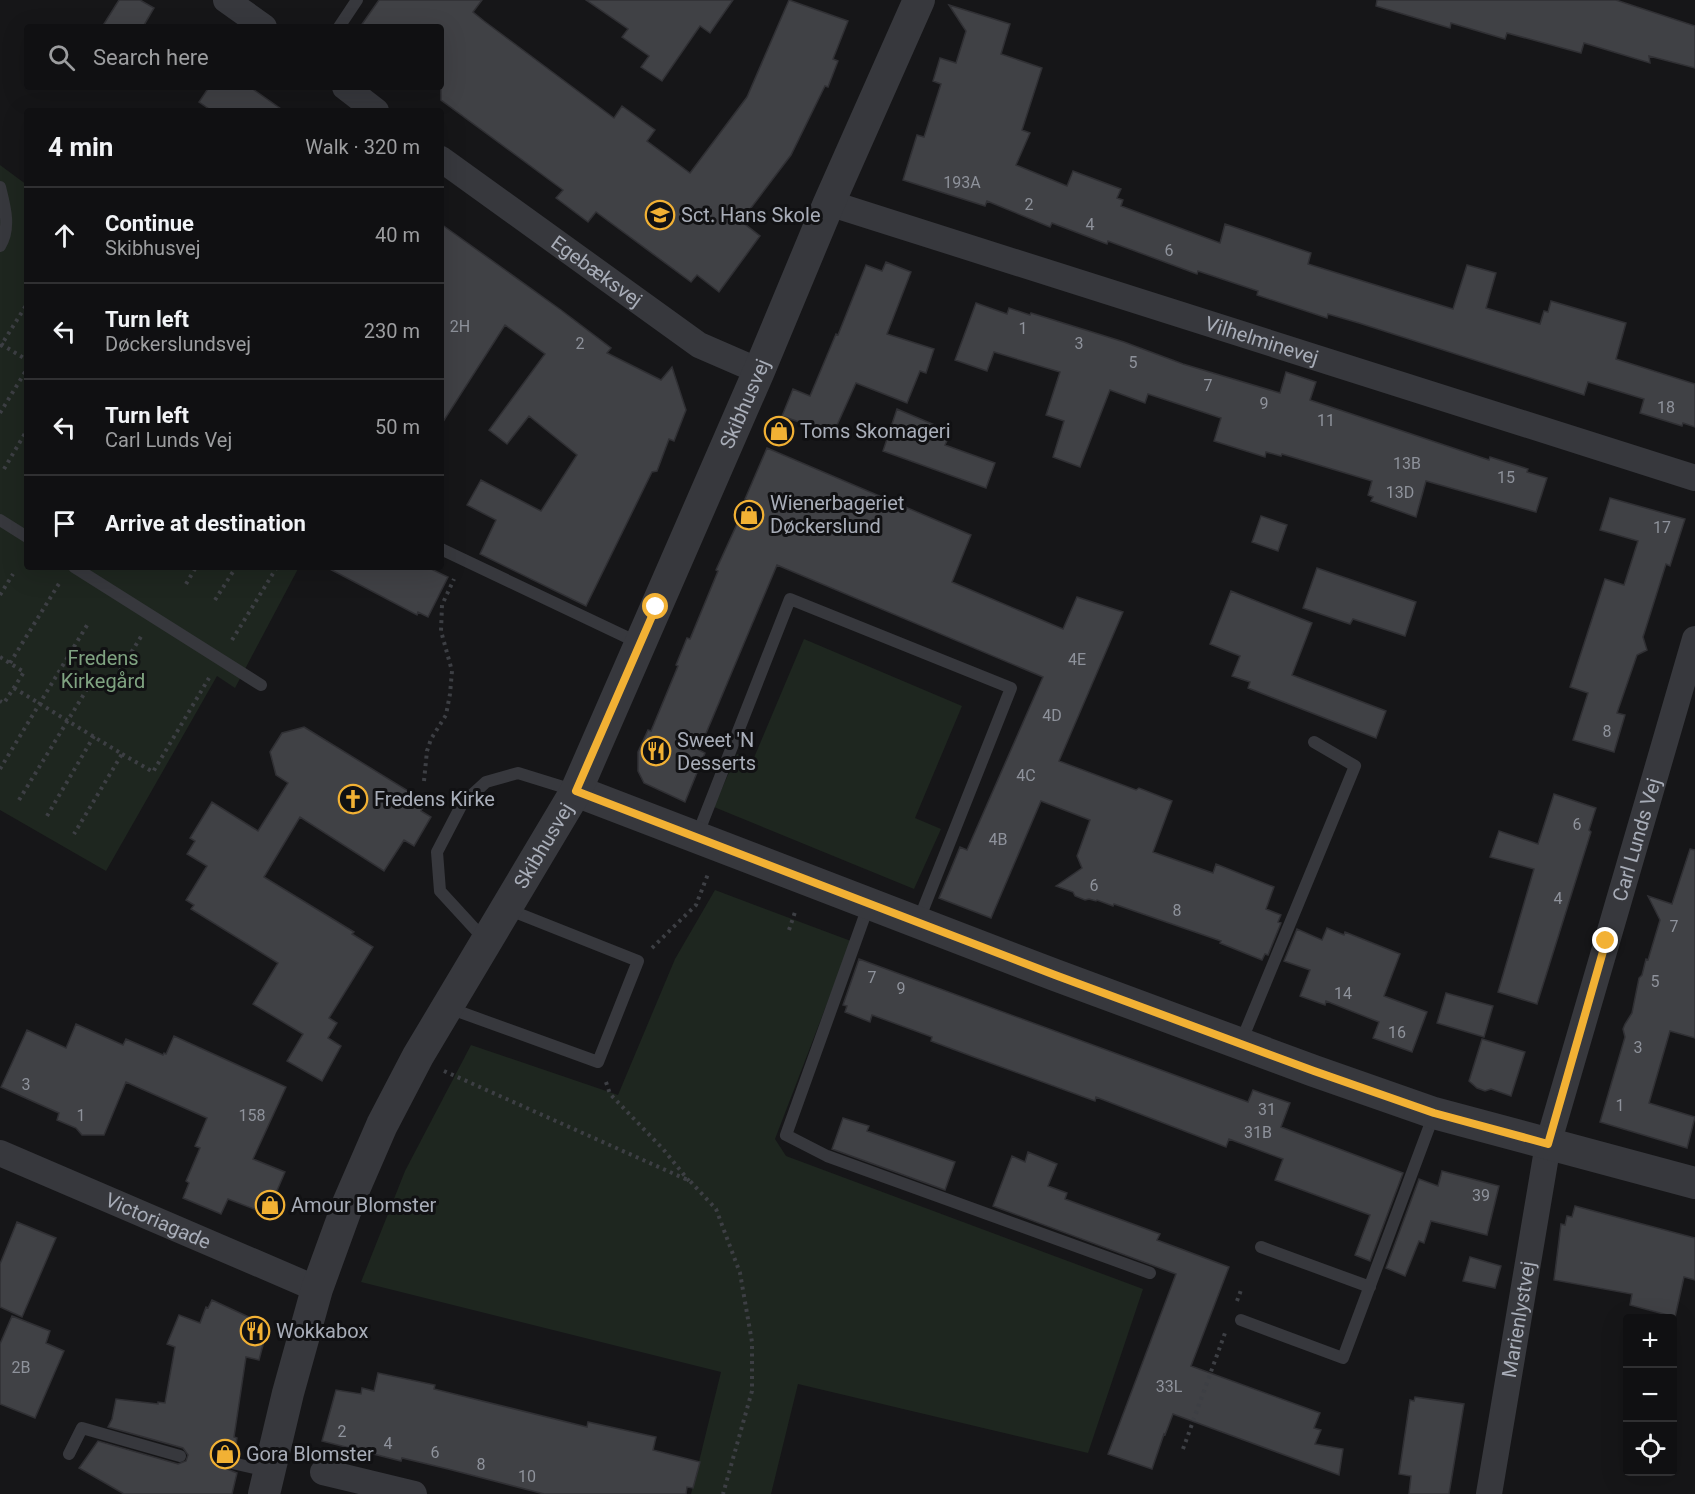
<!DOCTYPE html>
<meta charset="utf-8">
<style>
body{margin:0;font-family:Roboto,sans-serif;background:#19191b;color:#f1f3f6}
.controls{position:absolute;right:18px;bottom:18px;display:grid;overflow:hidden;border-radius:6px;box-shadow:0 6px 24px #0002}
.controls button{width:54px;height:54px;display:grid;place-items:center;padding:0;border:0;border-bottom:2px solid #303032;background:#101012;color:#f1f3f6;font:30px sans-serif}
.stop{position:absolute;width:18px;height:18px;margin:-14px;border:4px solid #f2b134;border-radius:50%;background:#fff}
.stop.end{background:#f2b134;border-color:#fff;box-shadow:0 2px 6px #0008}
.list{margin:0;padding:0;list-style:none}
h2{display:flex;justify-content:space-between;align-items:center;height:78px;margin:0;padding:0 24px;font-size:26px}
h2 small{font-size:20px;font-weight:400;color:#9c9d9f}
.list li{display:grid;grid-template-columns:39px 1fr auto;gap:18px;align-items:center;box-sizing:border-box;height:96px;padding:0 24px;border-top:2px solid #303032}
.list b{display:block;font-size:22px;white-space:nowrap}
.list p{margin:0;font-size:20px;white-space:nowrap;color:#9c9d9f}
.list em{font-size:20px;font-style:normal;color:#9c9d9f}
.icon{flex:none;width:33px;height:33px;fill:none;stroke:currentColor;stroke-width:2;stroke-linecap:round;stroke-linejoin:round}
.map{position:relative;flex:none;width:1695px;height:1494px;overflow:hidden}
.search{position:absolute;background:#101012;box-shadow:0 6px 24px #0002;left:24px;top:24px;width:420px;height:66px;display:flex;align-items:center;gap:15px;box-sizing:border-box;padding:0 21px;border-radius:6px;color:#9c9d9f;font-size:22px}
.panel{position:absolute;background:#101012;box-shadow:0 6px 24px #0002;left:24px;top:108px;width:420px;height:462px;border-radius:6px}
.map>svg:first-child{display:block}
</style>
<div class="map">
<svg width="1695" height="1494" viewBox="0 0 1695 1494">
<rect width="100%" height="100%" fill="#161618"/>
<!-- green -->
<path fill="#1e261f" d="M0 165 27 185V567H299L235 688 217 676 106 871 0 810Z
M804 639 962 706 915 818 941 829 914 889 714 807 737 754 753 760Z
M715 890 851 941 775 1139 786 1156 1143 1289 1088 1453 798 1384 771 1494H691L721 1372 361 1282 405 1171 471 1045 618 1095 675 959Z"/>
<!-- building -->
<path fill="#404145" stroke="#303034" stroke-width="1.5" d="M119 0H140L154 8 143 27H102Z
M379 0H482L473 12 484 21 614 118 622 106 655 130 647 141 690 173 747 97 789 0 848 21 833 59 838 61 828 87 825 86 791 155 741 221 760 236 719 292 697 275 691 282 596 212 588 222 556 198 563 190 441 100V27H360Z
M586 0H733L710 33 700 26 662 81 641 67 649 56 622 37 628 29Z
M1377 0H1616L1695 26V68L1649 56 1650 63 1584 43 1581 53 1507 33 1505 39 1451 23 1450 28 1376 6Z
M949 5 1010 24 1001 54 1042 68 1022 130 1030 133 1016 165 1067 186 1073 171 1121 189 1117 198 1123 200 1121 206 1220 243 1225 224 1311 253 1308 264 1453 309 1467 265 1496 273 1486 308 1540 324 1544 311 1548 312 1551 301 1626 323 1616 359 1695 384V427L1683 423 1682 426 1640 413 1644 399 1588 382 1584 395 1359 323 1328 314 1327 318 1257 295 1258 291 1198 271 1197 274 1108 241 1107 244 1052 223 1050 227 987 201 985 206 903 180 917 135 924 137 941 84 933 81 940 58 956 63 966 31Z
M209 87H250L284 111H212L199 102Z
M441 224 561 310 611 348 607 353 661 380 672 367 686 410 674 441 669 439 657 471 652 472 586 606 480 554 496 520 467 505 481 480 541 511 577 455 529 416 507 444 489 430 545 354 505 325 441 425Z
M886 262 911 272 887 334 934 349 926 373 920 371 907 403 856 383 833 434 782 416 793 389 810 396 836 334 838 335 866 265 882 271Z
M976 303 1007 314 1009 308 1030 315 1031 313 1124 342 1183 364 1280 393 1286 372 1316 382 1310 400 1489 460 1490 457 1528 469 1527 472 1547 478 1536 512 1426 481 1416 517 1371 501 1373 497 1368 495 1372 481 1282 454 1281 456 1266 452 1265 457 1214 441 1221 418 1148 394 1145 403 1110 390 1080 467 1053 457 1064 421 1046 415 1060 372 994 352 987 371 955 360Z
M897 409 951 432 945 445 995 463 986 488 883 451Z
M767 448 971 535 952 582 1063 629 1077 597 1123 612 1059 761 1136 790 1139 788 1172 801 1153 852 1213 873 1216 864 1274 887 1266 909 1281 915 1278 922 1281 923 1268 955 1265 954 1262 960 1220 943 1221 941 1114 904 1113 906 1097 900 1096 901 1089 899 1085 900 1075 896 1073 892 1056 886 1082 868 1077 856 1090 820 1041 801 991 918 939 898 960 847 967 850 1043 677 777 565 699 750 705 753 685 802 644 783 638 771V752L648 730 651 731 678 666 676 665 687 638 690 639 718 571 716 570 748 500 745 499Z
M1610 498 1685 519 1670 566 1666 564 1649 618 1643 637 1647 650 1637 655 1617 713 1625 715 1614 752 1573 740 1588 693 1570 687 1605 579 1624 585 1638 541 1600 530Z
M1261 516 1287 525 1278 551 1252 542Z
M326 567H427L448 577 428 617 418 612 417 615Z
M1317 568 1416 602 1405 636 1353 619 1350 624 1303 608Z
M1231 591 1312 623 1292 675 1386 711 1376 738 1248 688 1250 682 1232 676 1240 656 1210 644Z
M304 727 426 802 421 811 431 817 414 846 404 840 384 871 300 817 264 877 354 932 352 934 373 947 329 1018 337 1023 328 1038 341 1046 322 1081 287 1061 303 1034 253 1004 278 963 191 909 194 905 186 900 207 866 187 854 195 841 190 838 212 802 258 831 288 783 276 775 270 752 282 733Z
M1554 794 1596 808 1589 830 1591 832 1537 1004 1498 992 1534 869 1490 857 1499 831 1538 844Z
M1690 849 1695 850V1038L1670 1031 1649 1103 1695 1117 1687 1148 1600 1122 1625 1037 1623 1029 1625 1024 1632 1013 1639 978 1642 975 1646 959 1648 960 1660 920 1648 896 1672 904Z
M1327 928 1344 935 1345 932 1400 954 1384 996 1427 1012 1412 1052 1373 1038 1379 1022 1326 1001 1325 1005 1300 996 1310 970 1284 961 1297 929 1322 940Z
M859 959 1248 1102 1253 1090 1290 1103 1281 1127 1403 1173 1370 1261 1355 1255 1370 1215 1275 1180 1283 1159 1229 1139 1226 1147 1096 1097 1095 1101 974 1057 931 1041 932 1037 872 1015 870 1022 845 1012 847 1006 843 1005Z
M1446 993 1493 1006 1484 1037 1437 1023Z
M76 1024 123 1045 126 1039 163 1055 164 1053 166 1054 174 1036 286 1087 253 1159 285 1172 267 1214 228 1199 221 1214 183 1198 189 1183 186 1181 200 1148 195 1146 207 1118 126 1082 104 1135H82L76 1128 57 1120 59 1113 1 1087 27 1030 66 1048Z
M1482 1039 1525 1052 1511 1096 1491 1089 1485 1091 1477 1088 1469 1081Z
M843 1118 869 1126 867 1131 955 1162 945 1190 832 1149Z
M1028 1152 1057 1164 1048 1186 1067 1193 1065 1199 1160 1234 1157 1240 1229 1267 1191 1366 1320 1413 1314 1428 1321 1430 1315 1444 1343 1449 1339 1475 1173 1414 1165 1435 1164 1434 1152 1469 1108 1454 1176 1274 993 1206 1012 1156 1025 1162Z
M1442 1171 1499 1186 1487 1235 1431 1221 1424 1243 1419 1241 1405 1276 1386 1268 1419 1179 1438 1186Z
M1575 1206 1695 1238V1280L1684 1277 1675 1317 1630 1305 1632 1294 1554 1280 1561 1224 1565 1225 1567 1216 1572 1217Z
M17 1222 56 1238 22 1317 0 1307V1264Z
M1470 1257 1501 1266 1495 1288 1463 1281Z
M212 1300 268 1326 259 1360 246 1357 234 1437 237 1438 234 1455 226 1457 224 1462 227 1469 237 1473 232 1494H124L79 1468 98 1441 178 1464 186 1461 188 1455 183 1448 108 1427 112 1419 116 1399 158 1404V1402L165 1403 175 1347 167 1344 179 1315 200 1323 206 1307 208 1308Z
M12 1316 50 1331 46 1343 64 1351 35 1418 0 1404V1344Z
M378 1373 435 1385 434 1389 587 1427 588 1422 656 1437 653 1450 700 1462 693 1488 687 1487 686 1494H544L448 1469 402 1458 401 1461 322 1441 336 1390 361 1394 362 1388 374 1391Z
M1415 1397 1464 1404 1449 1494H1409L1411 1476 1399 1474 1410 1400 1414 1401Z"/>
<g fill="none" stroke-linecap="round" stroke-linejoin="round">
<!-- path -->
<path stroke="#3d3f44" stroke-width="4" stroke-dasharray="3 4.5" stroke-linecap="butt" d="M1 344 27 360
M0 347 27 304
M0 413 27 369
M4 469 27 430
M186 584 196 567
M0 595 13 574
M215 600 236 567
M232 640 277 567
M0 657 24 672 4 703 0 701
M10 663 60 582
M14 688 122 754 74 834
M122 754 153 772 209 678
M0 769 89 622
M424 781 427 751 431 739 446 715 450 694 452 671 441 631 442 605 454 579
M19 800 92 681 108 690 142 635
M47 816 94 736
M789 930 796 909
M652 948 696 905 708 874
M444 1071 690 1181 716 1209 740 1273 752 1342V1391L723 1494
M606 1082 610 1094 663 1149 689 1181
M1237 1301 1241 1290
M1183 1449 1225 1333"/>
<!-- service -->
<path stroke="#37383d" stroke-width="12" d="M339 27 357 0
M0 187C5 207 11 228 0 246
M0 520 27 537
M441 549 639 643
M74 567 261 685
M697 836 790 599 1011 688 918 922
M869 904 786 1135 827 1156 1150 1273
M485 940 440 891 437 852 462 804 486 782 518 773 576 791
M446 1007 598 1062 638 961 507 909
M1241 1042 1355 766 1314 742
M1261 1247 1370 1287
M1241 1320 1343 1358 1434 1114
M69 1454 82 1428 180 1456
M232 1463 268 1471"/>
<!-- minor -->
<g stroke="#37383d" stroke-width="26">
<path d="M226 0 264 27"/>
<path d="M345 87 376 111"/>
<path id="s1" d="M441 159 699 345 759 371"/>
<path id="s2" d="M829 203 1695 478"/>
<path id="s3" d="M0 1153 317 1289"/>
<path d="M323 1472 414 1494"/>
<path id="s4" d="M1489 1494 1548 1144 1695 639"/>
</g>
<!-- tertiary -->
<g stroke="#37383d" stroke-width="32">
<path d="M576 791 1055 975 1314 1071 1434 1113 1695 1183"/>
<path id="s5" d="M264 1494 288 1393 317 1289 349 1201 382 1125 418 1056 576 791 759 371 829 203 919 0"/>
</g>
</g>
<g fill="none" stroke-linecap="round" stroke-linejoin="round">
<!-- route -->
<path stroke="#f2b134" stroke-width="8" d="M656 607 576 791 1055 975 1314 1071 1434 1113 1548 1144 1606 941"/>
</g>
<!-- icons -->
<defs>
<g id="school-ring" transform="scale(1.5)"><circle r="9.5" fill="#111113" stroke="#f2b134" stroke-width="1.5"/><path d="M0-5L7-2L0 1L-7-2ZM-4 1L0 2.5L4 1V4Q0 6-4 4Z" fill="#f2b134"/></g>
<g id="shop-ring" transform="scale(1.5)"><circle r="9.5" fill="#111113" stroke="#f2b134" stroke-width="1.5"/><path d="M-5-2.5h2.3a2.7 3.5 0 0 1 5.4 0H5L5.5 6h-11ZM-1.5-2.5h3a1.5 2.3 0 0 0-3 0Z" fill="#f2b134"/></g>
<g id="restaurant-ring" transform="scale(1.5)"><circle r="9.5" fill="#111113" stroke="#f2b134" stroke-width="1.5"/><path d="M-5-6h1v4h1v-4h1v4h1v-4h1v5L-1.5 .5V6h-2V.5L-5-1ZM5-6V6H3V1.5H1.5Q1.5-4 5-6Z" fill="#f2b134"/></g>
<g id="church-ring" transform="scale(1.5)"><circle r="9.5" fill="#111113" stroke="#f2b134" stroke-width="1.5"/><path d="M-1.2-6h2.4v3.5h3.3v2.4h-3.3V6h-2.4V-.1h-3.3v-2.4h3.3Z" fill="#f2b134"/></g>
</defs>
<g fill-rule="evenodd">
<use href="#school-ring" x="660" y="215"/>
<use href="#shop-ring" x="779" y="431"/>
<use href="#shop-ring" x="749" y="515"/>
<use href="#restaurant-ring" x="656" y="751"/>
<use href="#church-ring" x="353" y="799"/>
<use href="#shop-ring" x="270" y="1205"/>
<use href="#restaurant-ring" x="255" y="1331"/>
<use href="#shop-ring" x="225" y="1454"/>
</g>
<g text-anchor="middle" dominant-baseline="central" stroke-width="6" stroke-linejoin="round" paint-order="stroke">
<!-- number labels -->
<g font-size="16" fill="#8e929b">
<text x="962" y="182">193A</text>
<text x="1029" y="204">2</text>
<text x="1090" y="224">4</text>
<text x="1169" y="250">6</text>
<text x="460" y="326">2H</text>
<text x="1023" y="328">1</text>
<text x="580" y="343">2</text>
<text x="1079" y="343">3</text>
<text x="1133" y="362">5</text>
<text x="1208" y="385">7</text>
<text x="1264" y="403">9</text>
<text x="1666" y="407">18</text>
<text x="1326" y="420">11</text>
<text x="1407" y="463">13B</text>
<text x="1506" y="477">15</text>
<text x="1400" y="492">13D</text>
<text x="1662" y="527">17</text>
<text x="1077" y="659">4E</text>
<text x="1052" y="715">4D</text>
<text x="1607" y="731">8</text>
<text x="1026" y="775">4C</text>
<text x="1577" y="824">6</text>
<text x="998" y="839">4B</text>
<text x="1094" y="885">6</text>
<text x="1558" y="898">4</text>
<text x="1177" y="910">8</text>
<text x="1674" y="926">7</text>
<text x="872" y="977">7</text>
<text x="1655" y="981">5</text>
<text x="901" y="988">9</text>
<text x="1343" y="993">14</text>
<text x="1397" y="1032">16</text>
<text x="1638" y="1047">3</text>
<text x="26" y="1084">3</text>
<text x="1620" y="1105">1</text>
<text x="1267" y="1109">31</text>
<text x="81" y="1115">1</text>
<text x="252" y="1115">158</text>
<text x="1258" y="1132">31B</text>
<text x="1481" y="1195">39</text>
<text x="21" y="1367">2B</text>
<text x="1169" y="1386">33L</text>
<text x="342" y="1431">2</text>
<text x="388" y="1443">4</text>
<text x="435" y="1452">6</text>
<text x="481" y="1464">8</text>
<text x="527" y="1476">10</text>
</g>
<!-- poi labels -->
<g font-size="20" fill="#a8adb8" stroke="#111113" text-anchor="start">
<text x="681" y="215">Sct. Hans Skole</text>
<text x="800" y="431">Toms Skomageri</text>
<text x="770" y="503">Wienerbageriet<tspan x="770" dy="23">Døckerslund</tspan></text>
<text x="677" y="740">Sweet 'N<tspan x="677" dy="23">Desserts</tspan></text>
<text x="374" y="799">Fredens Kirke</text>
<text x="291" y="1205">Amour Blomster</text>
<text x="276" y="1331">Wokkabox</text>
<text x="246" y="1454">Gora Blomster</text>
</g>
<!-- street labels -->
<g font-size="20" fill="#a8adb8" stroke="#111113">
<text stroke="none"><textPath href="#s1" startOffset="192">Egebæksvej</textPath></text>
<text stroke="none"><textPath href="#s2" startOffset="454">Vilhelminevej</textPath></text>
<text stroke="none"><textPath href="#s5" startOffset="1197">Skibhusvej</textPath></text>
<text stroke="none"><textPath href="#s4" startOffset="672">Carl Lunds Vej</textPath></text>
<text stroke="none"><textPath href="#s5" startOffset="711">Skibhusvej</textPath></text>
<text stroke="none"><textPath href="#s3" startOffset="172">Victoriagade</textPath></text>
<text stroke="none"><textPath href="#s4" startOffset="177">Marienlystvej</textPath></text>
</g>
<!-- park labels -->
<g font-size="20" fill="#7fa381" stroke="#111113">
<text x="103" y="658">Fredens<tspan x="103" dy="23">Kirkegård</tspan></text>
</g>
</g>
</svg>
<div class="controls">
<button>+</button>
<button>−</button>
<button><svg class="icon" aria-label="locate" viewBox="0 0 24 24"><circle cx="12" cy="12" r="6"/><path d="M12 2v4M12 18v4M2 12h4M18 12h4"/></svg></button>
</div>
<div class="stop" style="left:656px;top:607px"></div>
<div class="stop end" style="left:1606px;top:941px"></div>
<div class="search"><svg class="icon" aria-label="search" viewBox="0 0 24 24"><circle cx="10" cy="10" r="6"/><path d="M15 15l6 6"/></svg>Search here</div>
<section class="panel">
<h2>4 min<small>Walk · 320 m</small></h2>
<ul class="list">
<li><svg class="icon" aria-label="ahead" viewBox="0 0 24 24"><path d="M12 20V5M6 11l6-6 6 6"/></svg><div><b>Continue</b><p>Skibhusvej</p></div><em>40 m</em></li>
<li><svg class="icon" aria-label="left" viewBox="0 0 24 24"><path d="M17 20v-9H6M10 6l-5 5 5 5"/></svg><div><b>Turn left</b><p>Døckerslundsvej</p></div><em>230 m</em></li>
<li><svg class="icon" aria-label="left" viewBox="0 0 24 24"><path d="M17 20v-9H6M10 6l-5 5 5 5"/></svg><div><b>Turn left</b><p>Carl Lunds Vej</p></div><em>50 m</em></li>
<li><svg class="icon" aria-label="arrive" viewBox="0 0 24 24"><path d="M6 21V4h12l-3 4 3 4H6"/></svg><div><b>Arrive at destination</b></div></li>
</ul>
</section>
</div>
